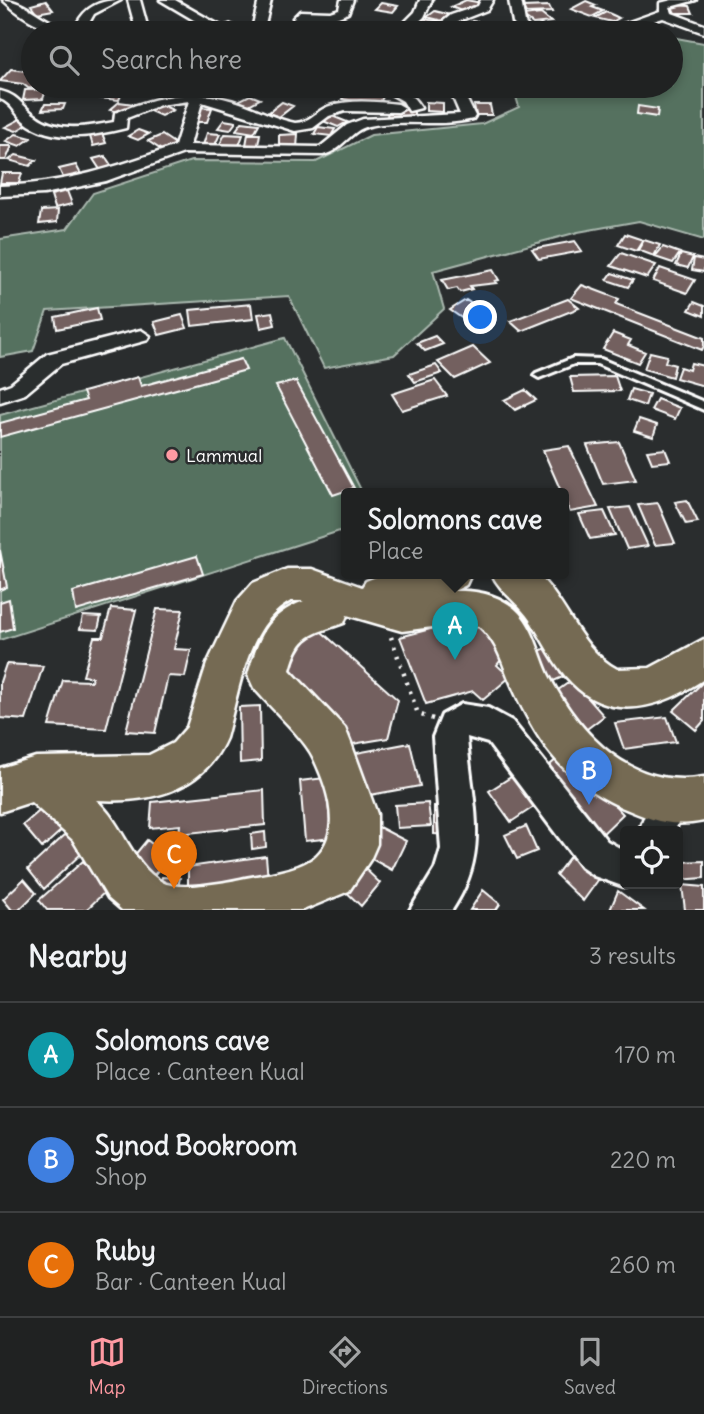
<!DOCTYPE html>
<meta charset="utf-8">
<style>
body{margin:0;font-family:Delius,sans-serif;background:#2d2f2f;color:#f1f3f6}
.controls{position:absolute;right:21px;bottom:21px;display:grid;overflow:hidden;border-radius:7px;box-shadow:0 4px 10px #0003}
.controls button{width:63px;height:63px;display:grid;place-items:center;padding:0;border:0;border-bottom:2px solid #3d3f40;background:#202222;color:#f1f3f6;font:35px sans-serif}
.you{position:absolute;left:481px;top:318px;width:24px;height:24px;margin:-18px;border:5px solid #fff;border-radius:50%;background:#1a73e8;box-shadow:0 0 0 10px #1a73e833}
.badge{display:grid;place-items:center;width:46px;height:46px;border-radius:50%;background:#ff9aa2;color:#fff;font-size:23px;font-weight:700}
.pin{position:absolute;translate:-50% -58px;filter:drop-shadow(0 2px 4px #0008)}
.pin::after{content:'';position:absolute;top:37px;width:24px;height:21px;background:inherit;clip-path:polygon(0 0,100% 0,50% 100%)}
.popup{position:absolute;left:341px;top:488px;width:228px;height:91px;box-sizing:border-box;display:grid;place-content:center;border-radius:7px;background:#202222;filter:drop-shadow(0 2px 5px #0005);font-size:23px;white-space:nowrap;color:#a2a4a5}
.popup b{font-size:26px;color:#f1f3f6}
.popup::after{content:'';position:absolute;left:50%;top:100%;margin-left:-14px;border:14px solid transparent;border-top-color:#202222}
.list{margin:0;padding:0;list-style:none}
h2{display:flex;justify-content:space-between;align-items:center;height:91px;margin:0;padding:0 28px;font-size:30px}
h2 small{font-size:23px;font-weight:400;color:#a2a4a5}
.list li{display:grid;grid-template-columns:46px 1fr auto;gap:21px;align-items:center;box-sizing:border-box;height:105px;padding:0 28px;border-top:2px solid #3d3f40}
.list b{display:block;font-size:26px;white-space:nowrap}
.list p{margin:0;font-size:23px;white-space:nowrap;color:#a2a4a5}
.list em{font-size:23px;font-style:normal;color:#a2a4a5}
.icon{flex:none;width:38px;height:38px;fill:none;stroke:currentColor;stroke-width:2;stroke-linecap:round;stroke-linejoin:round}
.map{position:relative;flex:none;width:704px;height:910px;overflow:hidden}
.search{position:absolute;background:#202222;box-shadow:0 4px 10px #0003;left:21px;right:21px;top:21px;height:77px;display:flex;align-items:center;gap:18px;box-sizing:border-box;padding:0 24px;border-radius:38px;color:#a2a4a5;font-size:26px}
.sheet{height:406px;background:#202222}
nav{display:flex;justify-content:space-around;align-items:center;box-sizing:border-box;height:98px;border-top:2px solid #3d3f40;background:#202222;font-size:19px;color:#a2a4a5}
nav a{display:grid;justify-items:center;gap:4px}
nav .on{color:#ff9aa2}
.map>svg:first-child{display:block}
</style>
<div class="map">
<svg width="704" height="910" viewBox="0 0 704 910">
<rect width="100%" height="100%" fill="#2a2d2e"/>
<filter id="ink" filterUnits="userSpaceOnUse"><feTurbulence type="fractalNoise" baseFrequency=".0143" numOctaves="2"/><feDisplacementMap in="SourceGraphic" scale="14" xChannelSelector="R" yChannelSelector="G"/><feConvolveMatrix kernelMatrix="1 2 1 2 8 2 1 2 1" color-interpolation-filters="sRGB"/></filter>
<g filter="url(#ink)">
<!-- green -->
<path fill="#55715f" stroke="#aab8af" stroke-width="2" d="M671 37 704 43V240L639 221 578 232 433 271 444 309 394 355 324 368 289 296 47 311 33 351 0 357V239L67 229 93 193 191 161 316 162 371 135 482 124 519 107 513 86H671Z
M285 338 363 494H346V529L0 640V415Z"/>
<!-- building -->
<path fill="#73605e" stroke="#fff" stroke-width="2" d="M466 0 482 3 464 12 451 7Z
M46 1 53 10 37 13 31 5Z
M586 1 596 5 592 7 603 11 592 17 571 9Z
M381 3 398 6 393 12 375 9Z
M671 5 690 6 693 13H675Z
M549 6 552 12 526 13 523 7Z
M435 11 451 15 443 21 427 17Z
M606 12 615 16 619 18 612 22 595 18Z
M541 14 551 22 533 24 522 16Z
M420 18 440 22 431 31 411 26Z
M358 21 372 24 365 31 350 28Z
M472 21 497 25 493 30 468 25Z
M230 23 245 30 237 33 222 26Z
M541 25 556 33 530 32 535 31 530 28Z
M11 69 33 72V86H62L54 89 28 88 23 84 0 81Z
M329 86 314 92 294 87 296 86Z
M476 86H500L502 91 478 92Z
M25 90H46L43 99 23 100Z
M347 90 384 95 379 104 342 99Z
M101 92 122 93 119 100 97 98Z
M250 95 260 99 249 105 238 101Z
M119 102 134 104 124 113 110 110Z
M155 102 173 110 161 116 143 108Z
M282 102 293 106 279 117 268 113Z
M426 102 443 103V112L426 111Z
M45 104H65L63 109 42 110Z
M474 105H490L492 115H476Z
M638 106 658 109 657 117 637 114Z
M198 107 212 108 207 122H193Z
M388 109 414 110V118L387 117Z
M332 116 347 122 338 127 323 121Z
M20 119 30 123 16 131 5 127Z
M224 120 236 122 230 130 218 128Z
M242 122 259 124 254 133 236 130Z
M318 127 335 129 331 136 314 134Z
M138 130 149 134 138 140 128 136Z
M101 131 106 143 93 146 89 133Z
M207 133 220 134 215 145H203Z
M16 134 31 138 20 146 6 141Z
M225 134 243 135 238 148 219 146Z
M248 134H260L258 145H246Z
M298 134 297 148 279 149V135Z
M162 135 177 145 163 151 148 141Z
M0 146H12L6 160H0Z
M16 155 36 160 30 166 9 160Z
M105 156 113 168 101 171 93 159Z
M76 165 83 178 65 182 59 169Z
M2 173H22L19 183H0Z
M67 191 72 204 55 208 51 195Z
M58 210 57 222 39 224 41 211Z
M625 234 643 240 636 251 618 245Z
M644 240 660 245 654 256 638 250Z
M575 241 582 251 539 259 532 249Z
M663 247 680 253 673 263 655 257Z
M621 253 656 265 647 278 611 266Z
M681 254 693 257 688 268 676 265Z
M694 258 704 260V272L692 270Z
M660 268 695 280 687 293 653 281Z
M493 270 499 280 495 281 497 283 470 286 472 289 460 292 457 288 448 290 442 280Z
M612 273 633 280 628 287 607 280Z
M582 285 619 299 616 304 704 338V346L702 350 571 298Z
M568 299 579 308 521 331 510 321Z
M466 300 495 320 479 330 450 310Z
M694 302 704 306V316L689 310Z
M251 304 253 319 192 326 190 310Z
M97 308 100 320 57 329 55 317Z
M272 312 275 325 261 328 258 314Z
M182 315 187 328 159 335 154 322Z
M613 333 631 340 628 345 645 352 638 363 603 349Z
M435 336 443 344 425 351 417 343Z
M473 347 490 363 455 379 438 362Z
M650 352 667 356 665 362 675 365 672 377 644 369Z
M241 359 246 370 0 437V423L86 400 83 392 138 377 141 386Z
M691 363 704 366V386L676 378 680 367 689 370Z
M436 365 442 373 415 382 409 374Z
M615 376 620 391 574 392 570 377Z
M435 380 447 396 402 410 392 394Z
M296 381 354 488 333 495 276 386Z
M631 389 649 394 645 406 627 400Z
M525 390 536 400 515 410 504 400Z
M657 399 680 408 675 419 651 410Z
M639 419 657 425 653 437 634 431Z
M619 442 636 480 603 484 587 445Z
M569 446 598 507 570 512 543 450Z
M665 449 670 461 652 463 647 451Z
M687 500 698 522 686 524 675 502Z
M658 503 675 543 655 545 638 505Z
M630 507 648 546 627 549 610 509Z
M604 511 615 535 590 539 579 514Z
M0 550 7 587 0 590Z
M197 556 203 574 76 611 73 592Z
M9 599 13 628 0 632V602Z
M111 608 136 610 106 729 49 726 63 680 91 681 92 677 83 676 94 637H103Z
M157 609 183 610 174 649 191 650 185 677 168 676 155 733 126 731Z
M83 616 101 617 98 630 80 629Z
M476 617 505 655 497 665 510 677 483 700 473 691 426 704 400 637Z
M312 623 398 700 388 738 353 744 284 677 282 664Z
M547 648 563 677 544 685 527 655Z
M6 664 43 666 26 720 0 718V682Z
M572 680 604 716 583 732 550 696Z
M704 681V721L696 730 673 711Z
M260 706 261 761 240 763 239 707Z
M667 717 676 742 624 749 615 723Z
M410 743 420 786 359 797 351 754Z
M565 752 623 814 595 841 543 771Z
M522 770 544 800 511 822 489 791Z
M325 778 332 838 305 841 300 781Z
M264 790 265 825 179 834 180 825 150 828 152 802Z
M428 803 431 826 397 828 395 805Z
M45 806 63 829 42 848 23 825Z
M434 806H450L451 835 434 834Z
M375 825 406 841 392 870 361 853Z
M526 826 537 851 517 859 505 835Z
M265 832 266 847 252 849 251 834Z
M67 833 83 852 44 889 28 869Z
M147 840 169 857 150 880 129 862Z
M574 851 601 876 583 901 556 875Z
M266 856 268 880 188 891V867Z
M83 861 106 891 86 910H47L39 900Z
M357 861 380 883 361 906 338 884Z
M704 861V878L678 880V862Z
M162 877 180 878 177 892 159 891Z
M24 879 36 893 19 910H12L3 899Z
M682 885 704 887V910H685Z
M483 890 500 904 496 910H470Z
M618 891 644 910H610Z"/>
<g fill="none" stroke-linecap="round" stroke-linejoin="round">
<!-- service casing -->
<g stroke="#fff" stroke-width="6">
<path id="service" d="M573 358 601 359 704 402V410L597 364H574L539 378 534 375 536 373Z"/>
</g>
<!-- minor casing -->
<g stroke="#fff" stroke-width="5">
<path id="minor" d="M3 0C30 0 49 32 76 25 86 6 100 0 121 0L94 14 85 30C55 38 25 21 3 0Z
M128 0H140L149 33H137Z
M160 0H175L233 33 214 32Z
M259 0H271L263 33H251Z
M341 0H353L348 13 331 20 307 19 320 33H307L293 18 300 11 330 12 339 9Z
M420 0H432L424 17 411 29 412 33H400L399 28 415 12Z
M481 0H493L487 10 459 21 442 33H429L451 15 478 6Z
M509 0H521L525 23 533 33H521L513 23Z
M672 0H696L670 7 672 13 704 25V33L663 18 616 33H598L660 11V3Z
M377 86C397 86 410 90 421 108L409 111 403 101Z
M448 86H460L475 116 473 119C438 128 403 118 369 126 350 130 342 151 323 155L184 153 106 181 44 194 0 196V186C63 184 117 167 175 146L189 101 160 105 127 118 126 128C94 136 52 144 24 121 15 114 12 103 0 99V91C18 95 21 105 35 115 58 133 87 127 114 122L115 113C159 95 197 87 243 104 260 110 277 120 295 123 309 123 317 110 330 106 352 99 375 102 398 104L405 108 398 112 345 111 329 116 313 128 295 131 202 102 190 145 320 147 347 125 363 119 460 114Z
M141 330 150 336 148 340 61 364 25 394 0 402V388L11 384 47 354Z"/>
</g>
<!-- tertiary casing -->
<g stroke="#fff" stroke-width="6">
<path id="tertiary" d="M462 704 488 708 512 721 607 841 625 851V884H634L625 887 594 876 581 867 488 743 467 737C471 803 492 850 452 910H410L435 869 441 849 433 737 442 715Z
M667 784 679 790 685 802 675 831H639L655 790Z"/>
</g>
<!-- primary casing -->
<g stroke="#fff" stroke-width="5">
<path id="primary" d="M287 569H312L362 587 366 581 379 576 471 574 466 585 454 591C477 590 502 595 519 613 535 631 539 655 549 676 580 735 631 790 704 777V821C669 828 653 820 621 807 562 780 535 740 510 681 501 659 497 642 479 626L455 624 402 631 347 615 344 623C311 635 300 633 290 670L345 728 351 743 377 814V844L370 860 349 891 303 910H122L108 898 73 840 31 802 0 812V768L36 757 149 755 173 743 187 727 207 664 237 601 253 583ZM291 601H304C266 615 259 639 248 675L254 688C269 706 304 738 313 757 327 786 343 830 317 855 301 871 263 874 241 879 224 883 177 891 162 882 131 864 123 823 96 800 149 803 203 792 226 738 239 693 246 624 291 601Z
M492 574H537C567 602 580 650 617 669L650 668 704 639V679C663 707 612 724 572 683 554 665 543 640 530 620 519 603 500 592 492 574Z"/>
</g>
<!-- path -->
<path stroke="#fff" stroke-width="4.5" stroke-dasharray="2.5 7" stroke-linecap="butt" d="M391 637 418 714 433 719"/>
<!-- service -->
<use href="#service" fill="#2a2d2e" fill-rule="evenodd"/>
<!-- minor -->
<use href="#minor" fill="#2a2d2e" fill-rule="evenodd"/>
<!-- tertiary -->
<use href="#tertiary" fill="#2a2d2e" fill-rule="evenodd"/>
<!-- primary -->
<use href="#primary" fill="#756b52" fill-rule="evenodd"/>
</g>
</g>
<!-- markers -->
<circle fill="#ff9aa2" stroke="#2a2d2e" stroke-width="2.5" cx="172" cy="455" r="7"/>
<g text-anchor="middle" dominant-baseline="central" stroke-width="5" stroke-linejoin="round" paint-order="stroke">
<!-- poi labels -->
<g font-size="18" fill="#fff" stroke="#2a2d2e" text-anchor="start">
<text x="186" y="455">Lammual</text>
</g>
</g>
</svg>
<div class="controls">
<button><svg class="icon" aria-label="locate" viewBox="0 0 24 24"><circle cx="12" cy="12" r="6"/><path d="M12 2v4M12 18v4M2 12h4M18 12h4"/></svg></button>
</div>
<div class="you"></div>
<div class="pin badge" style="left:455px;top:660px;background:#0f9aa8">A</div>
<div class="popup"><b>Solomons cave</b>Place</div>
<div class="pin badge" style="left:589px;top:805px;background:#3f7fe0">B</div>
<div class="pin badge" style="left:174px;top:889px;background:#e8710a">C</div>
<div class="search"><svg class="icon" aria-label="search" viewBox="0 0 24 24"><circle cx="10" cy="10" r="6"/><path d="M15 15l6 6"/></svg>Search here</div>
</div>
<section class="sheet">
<h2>Nearby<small>3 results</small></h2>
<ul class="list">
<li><span class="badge" style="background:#0f9aa8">A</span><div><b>Solomons cave</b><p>Place · Canteen Kual</p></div><em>170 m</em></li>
<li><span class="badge" style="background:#3f7fe0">B</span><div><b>Synod Bookroom</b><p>Shop</p></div><em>220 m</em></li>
<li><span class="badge" style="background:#e8710a">C</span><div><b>Ruby</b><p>Bar · Canteen Kual</p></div><em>260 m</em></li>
</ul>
</section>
<nav>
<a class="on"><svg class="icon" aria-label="map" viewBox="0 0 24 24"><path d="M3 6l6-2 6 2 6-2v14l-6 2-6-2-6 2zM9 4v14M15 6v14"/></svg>Map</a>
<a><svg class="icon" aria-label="directions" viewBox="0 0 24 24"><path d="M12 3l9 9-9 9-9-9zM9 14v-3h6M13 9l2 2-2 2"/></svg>Directions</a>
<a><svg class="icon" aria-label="saved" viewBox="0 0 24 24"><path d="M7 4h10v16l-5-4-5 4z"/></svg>Saved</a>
</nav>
